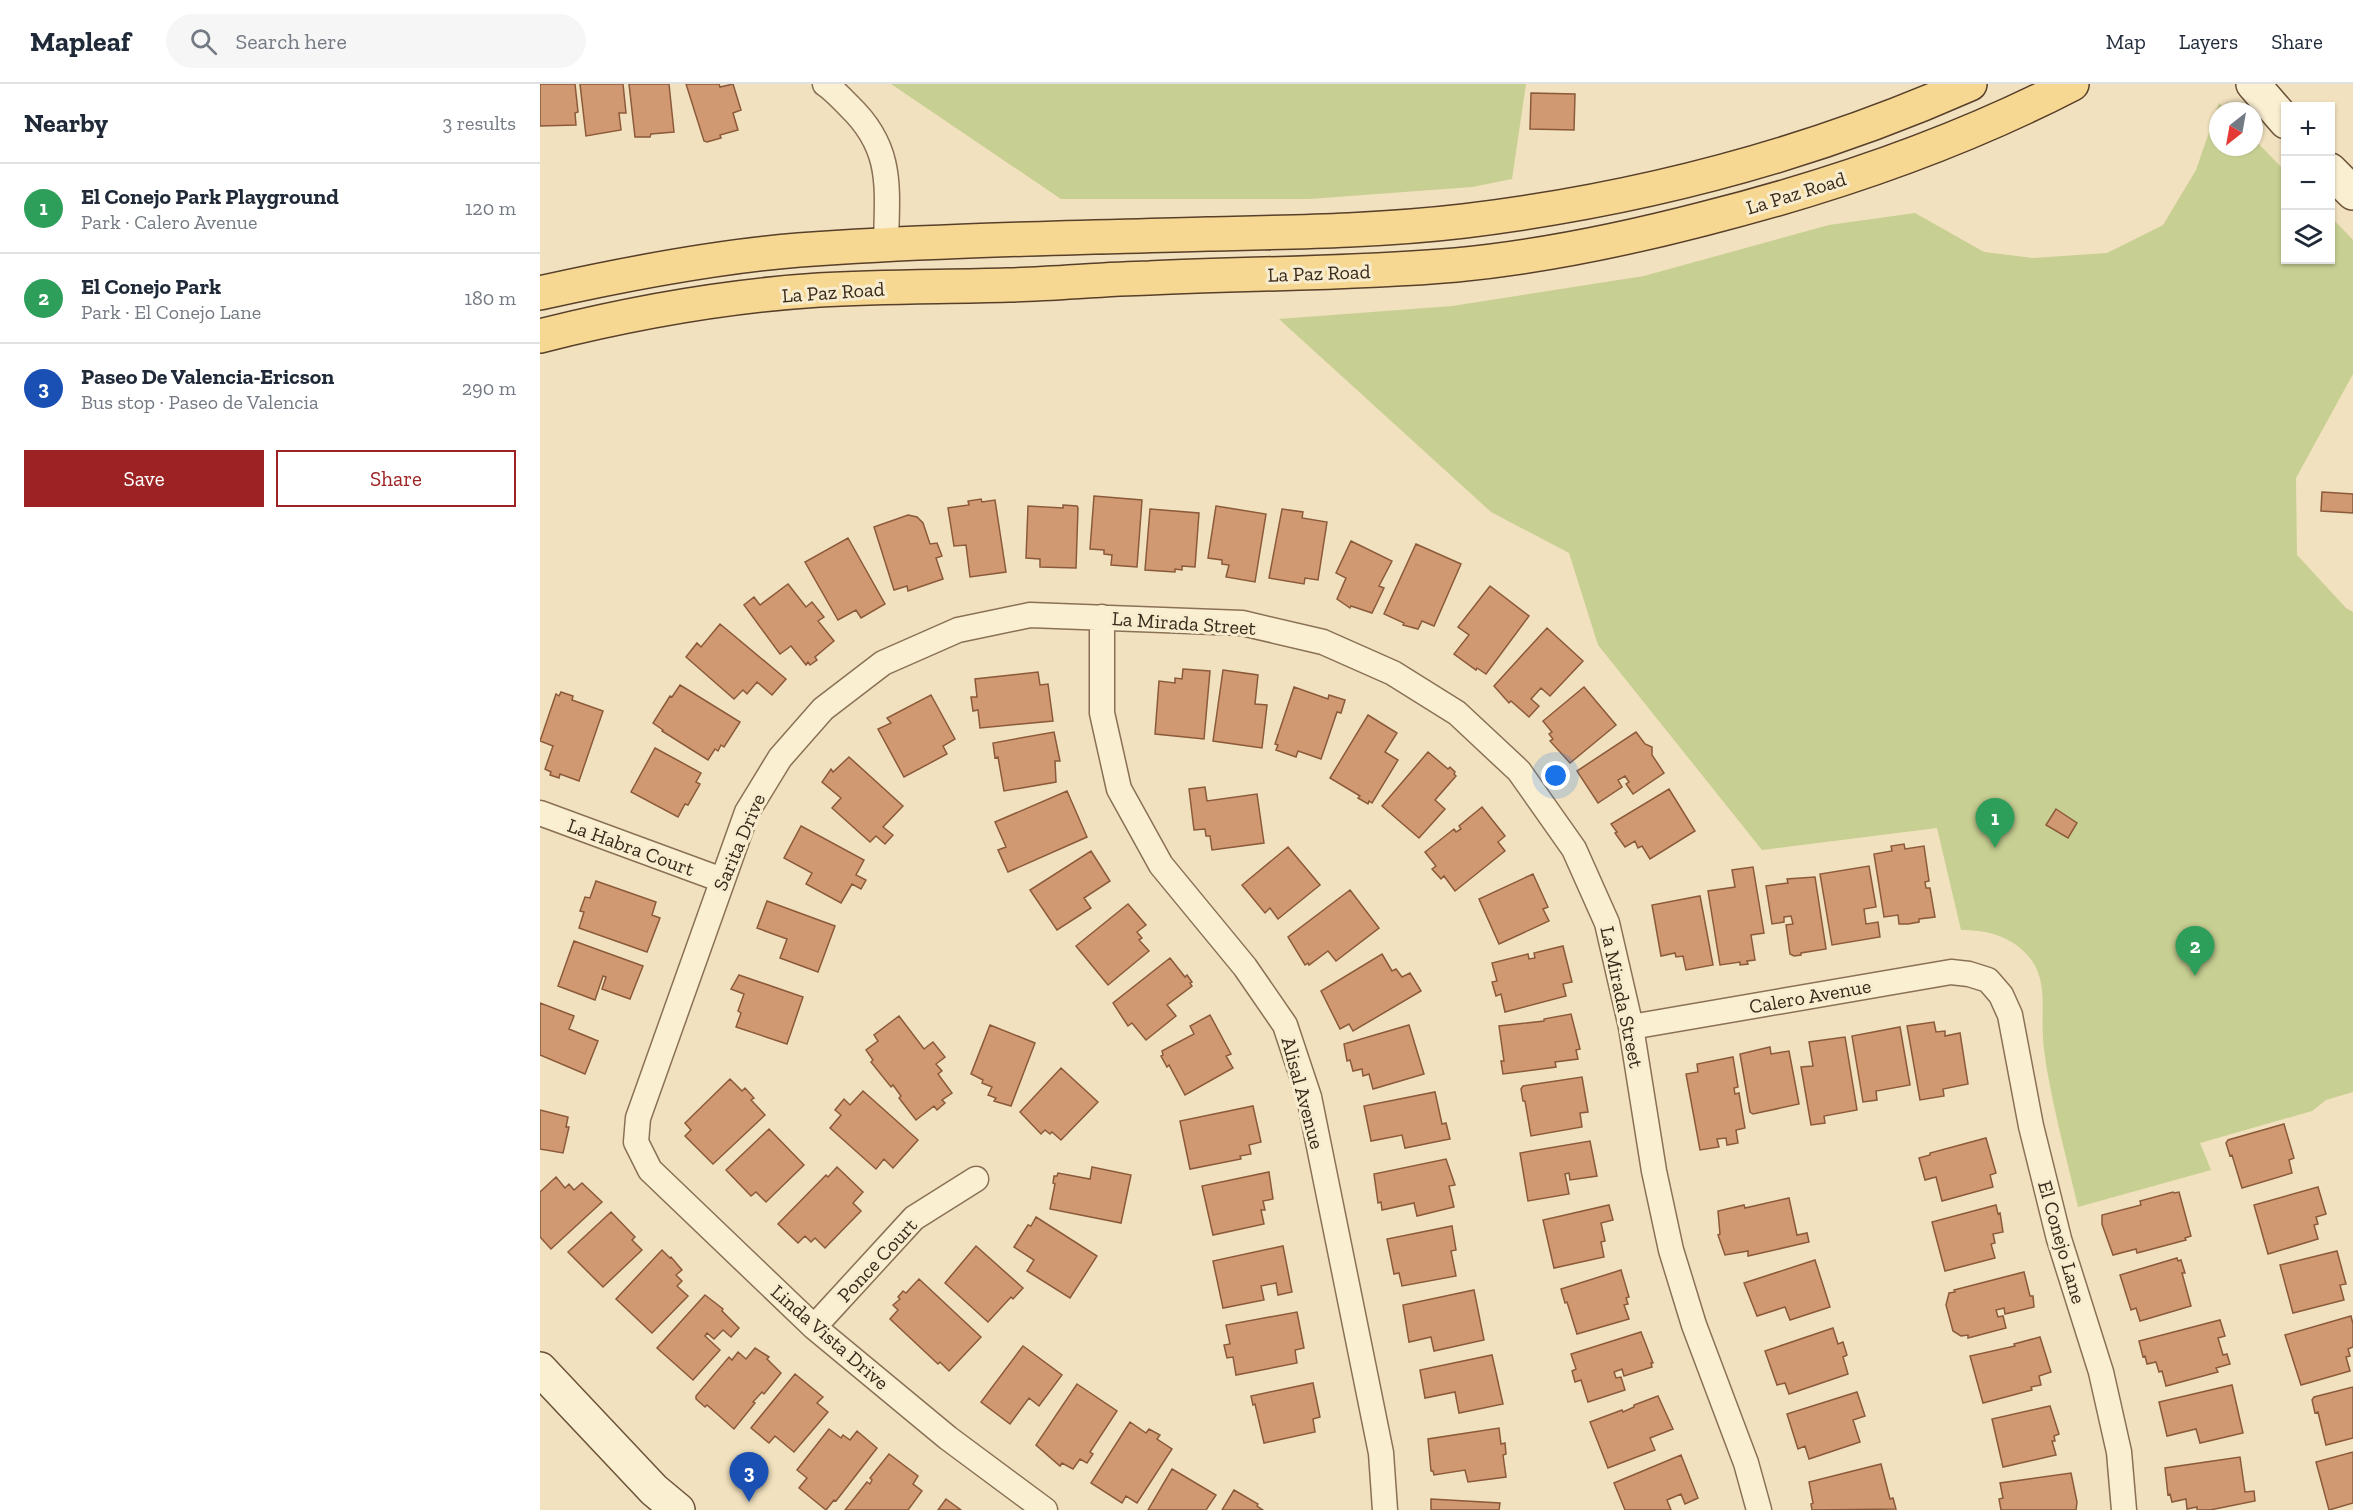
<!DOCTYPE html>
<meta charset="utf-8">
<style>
body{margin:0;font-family:"Zilla Slab",serif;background:#f6f6f7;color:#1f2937}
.controls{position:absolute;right:18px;top:18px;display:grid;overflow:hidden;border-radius:0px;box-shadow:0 2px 4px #0004}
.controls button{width:54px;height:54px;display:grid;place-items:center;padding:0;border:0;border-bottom:2px solid #e0e1e3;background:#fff;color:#1f2937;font:30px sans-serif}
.compass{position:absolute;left:1669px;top:18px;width:54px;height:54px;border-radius:50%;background:#fff;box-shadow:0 2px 4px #0004;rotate:211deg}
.you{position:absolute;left:1016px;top:692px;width:21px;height:21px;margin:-15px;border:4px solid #fff;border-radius:50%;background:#1a73e8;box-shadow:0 0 0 9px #1a73e833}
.badge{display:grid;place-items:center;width:39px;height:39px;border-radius:50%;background:#9d2223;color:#fff;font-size:20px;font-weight:700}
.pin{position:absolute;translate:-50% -50px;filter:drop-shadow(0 2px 3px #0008)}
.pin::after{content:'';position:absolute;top:32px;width:21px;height:18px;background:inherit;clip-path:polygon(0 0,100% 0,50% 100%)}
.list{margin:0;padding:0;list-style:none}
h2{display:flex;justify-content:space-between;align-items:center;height:78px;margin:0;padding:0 24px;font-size:26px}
h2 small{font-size:20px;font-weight:400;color:#747a83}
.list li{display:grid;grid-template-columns:39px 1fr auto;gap:18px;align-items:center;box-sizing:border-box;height:90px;padding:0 24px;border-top:2px solid #e0e1e3}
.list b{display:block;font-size:22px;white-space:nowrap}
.list p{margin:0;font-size:20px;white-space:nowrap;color:#747a83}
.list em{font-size:20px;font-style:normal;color:#747a83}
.actions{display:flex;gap:12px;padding:18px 24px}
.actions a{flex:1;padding:14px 0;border:2px solid #9d2223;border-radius:0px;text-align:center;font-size:21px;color:#9d2223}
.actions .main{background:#9d2223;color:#fff}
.icon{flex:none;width:33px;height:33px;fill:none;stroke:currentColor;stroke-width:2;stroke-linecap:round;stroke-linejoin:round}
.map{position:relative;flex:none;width:1813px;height:1426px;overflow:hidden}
header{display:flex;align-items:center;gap:36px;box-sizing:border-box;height:84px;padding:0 30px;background:#fff;border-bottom:2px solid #e0e1e3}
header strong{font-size:28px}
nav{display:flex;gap:33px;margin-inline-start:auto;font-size:21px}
.search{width:420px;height:54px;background:#f6f6f7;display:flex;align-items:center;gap:15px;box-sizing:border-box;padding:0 21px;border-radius:33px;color:#747a83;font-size:22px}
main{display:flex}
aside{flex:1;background:#fff}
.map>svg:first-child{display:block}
</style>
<header>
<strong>Mapleaf</strong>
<div class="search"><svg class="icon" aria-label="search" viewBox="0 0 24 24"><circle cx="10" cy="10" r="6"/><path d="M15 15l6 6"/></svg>Search here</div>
<nav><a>Map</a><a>Layers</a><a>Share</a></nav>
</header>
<main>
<aside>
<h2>Nearby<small>3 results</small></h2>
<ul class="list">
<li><span class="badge" style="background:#2e9e5b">1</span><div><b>El Conejo Park Playground</b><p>Park · Calero Avenue</p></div><em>120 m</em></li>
<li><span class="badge" style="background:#2e9e5b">2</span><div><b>El Conejo Park</b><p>Park · El Conejo Lane</p></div><em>180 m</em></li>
<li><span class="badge" style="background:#1a4fb4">3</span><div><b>Paseo De Valencia-Ericson</b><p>Bus stop · Paseo de Valencia</p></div><em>290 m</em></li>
</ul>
<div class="actions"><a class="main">Save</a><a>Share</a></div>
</aside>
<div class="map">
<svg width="1813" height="1426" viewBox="0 0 1813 1426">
<rect width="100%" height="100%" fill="#f1e1be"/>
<!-- green -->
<path fill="#c8cf92" d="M351 0H986L972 95 932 103 769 115H521Z
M1679 19 1687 27H1678V63H1714V55L1745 87 1746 176H1790L1791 133 1813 156V290L1756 394 1757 471 1806 524 1813 528V1008L1786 1016 1772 1027 1660 1059 1671 1086 1538 1123C1527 1076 1514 1028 1506 980 1505 971 1503 962 1503 953 1501 926 1508 897 1490 874 1472 852 1447 846 1421 846L1397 744 1222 766 1058 561 1029 469 951 428 739 235 912 222 1104 192 1289 141 1375 129 1444 168 1493 174 1567 169 1623 141 1656 86Z"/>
<!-- building -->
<path fill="#d19971" stroke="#8b5a3a" stroke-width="1.5" d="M0 0H35L38 28 35 29 36 41 0 42Z
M40 0H83L86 29H79L81 46 46 52Z
M89 0H129L134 48 111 50 110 53H95Z
M146 0H179L180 3 193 0 201 26 193 29 198 46 180 51 181 54 167 58 164 57Z
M991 9 1035 10 1034 46 990 45Z
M1782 408 1813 410V429L1781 427Z
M554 412 602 416 597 483 571 481 572 471 564 470V466L550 465Z
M441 415 442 418 455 416 466 488 430 493 426 461 414 462 408 424 429 421 428 417Z
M523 421 537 422 538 424 536 484 500 483V475L486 474 488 422 523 424Z
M676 422 726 430 715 498 686 493 689 481 682 480V476L668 474Z
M610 425 659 429 655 483 642 482V486L635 485V488L605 486Z
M742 425 763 428 762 434 787 438 778 496 765 494 764 500 729 494Z
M368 431 377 433 383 439 390 460 397 459 402 472 396 474 403 495 368 507 367 502 354 506 334 443Z
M308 454 345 520 321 534 316 526 298 536 265 478Z
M811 457 852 477 839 502 844 504 832 529 811 522 810 524 797 515 806 494 796 489Z
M876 460 921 480 894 542 882 537 878 545 863 541 864 539 844 530Z
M248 500 266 523 272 518 284 533 278 537 294 557 275 573 277 576 270 581 268 578 266 581 251 562 240 570 204 521 214 513 220 521Z
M950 502 989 532 946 590 937 584 936 586 914 570 929 551 918 543Z
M180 540 246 595 232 611 217 598 207 610 203 606 194 615 146 573 157 559 161 563Z
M1007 544 1043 577 1010 612 1001 604 991 615 999 622 989 633 971 617 969 619 954 602Z
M643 585 670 587 664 655 615 650 619 597 635 599V594L642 595Z
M683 586 718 591 715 620 727 621 722 664 673 657Z
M498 588 500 601 508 600 513 637 440 644 438 626 433 627 431 613H437L435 595Z
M140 601 200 638 184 663 181 661 178 667 175 665 168 676 122 647 123 646 113 639 130 612 132 613Z
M754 603 788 615 789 611 805 616 801 629 797 628 781 675 758 667 756 673 736 666 738 661 735 660Z
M1044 603 1076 641 1030 679 1010 657 1013 655 1009 650 1012 648 1003 637Z
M21 608 33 612 32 616 63 627 39 697 20 690 19 694 10 691 11 688 5 685 13 662 0 657 16 610 19 612Z
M391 611 415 655 403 662 407 670 364 693 338 645 351 639 347 634Z
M828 631 857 649 845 668 858 676 832 719 829 717 828 720 818 714 820 712 790 694Z
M514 648 520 677H515L516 698 464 707 458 673 455 674 453 659Z
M1096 648 1105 660 1112 663V671L1124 689 1093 710 1086 700 1089 698 1085 692 1078 696 1082 703 1058 719 1037 687Z
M115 664 161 689 156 698 160 700 148 721 145 720 138 733 91 708Z
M888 668 908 685 910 683 915 688 914 690 916 692 895 716 905 725 879 754 842 722Z
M309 673 363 722 343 743 353 751 345 760 336 752 330 758 292 724 301 714 282 698 291 685 293 688Z
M665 703 667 717 717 710 724 759 672 766 670 752H666L665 745 654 746 649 705Z
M1129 705 1155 747 1110 775 1102 762 1098 764 1095 757 1085 763 1075 749 1077 748 1071 740Z
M527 707 547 753 468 788 458 766 466 763 455 738Z
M942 723 965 752 958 758 965 767 915 807 904 792 901 795 892 785 896 782 885 768 914 745 916 748 921 745 919 742Z
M1516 725 1537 739 1528 754 1506 741Z
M261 742 324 776 316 791 326 796 321 805 312 800 301 819 266 800 272 789 244 774Z
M1364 760 1365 765 1384 762 1389 797 1385 798 1386 804H1390L1395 833 1379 835V838L1368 840H1359L1358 831 1344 833 1334 770 1352 767 1351 762Z
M748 763 780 801 738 835 730 824 725 829 702 801Z
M551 767 570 797 544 814 551 824 517 846 490 806Z
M1329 782 1336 823 1324 825 1326 840 1338 838 1340 853 1292 861 1280 790Z
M1213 783 1224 849 1211 851 1215 876 1207 877 1208 880 1200 881V878L1180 881 1168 807 1195 803 1192 786Z
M993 790 1008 823 1003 825 1009 837 959 860 939 815Z
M1275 793 1286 865 1261 869V871L1254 872 1250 870 1246 841 1253 840 1251 832 1244 833V838L1232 840 1226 802 1248 799 1247 795Z
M56 797 116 818 112 831 120 834 107 868 39 844 44 828 40 827 45 813 50 814Z
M810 806 839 844 796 877 788 867 769 881 768 879 765 881 748 853Z
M1160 812 1173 881 1146 886 1143 872 1136 873 1135 869 1121 872 1112 821Z
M227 817 295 842 278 888 240 874 247 855 217 844Z
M588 820 606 841 597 848 602 854 599 856 609 867 568 901 536 862Z
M34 857 103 882 90 915 62 905 66 893 63 892 55 916 18 902Z
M1023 862 1032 898 1023 900 1026 912 965 928 961 910 956 912 952 898 957 897 952 879 988 870 989 875 995 874 994 869Z
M842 870 852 887 856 885 862 893 870 889 881 907 813 947 809 940 800 945 781 907Z
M630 874 645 893 647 891 652 898 650 899 652 902 627 921 636 932 606 956 592 939 588 942 573 919Z
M199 891 263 913 247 960 196 943 201 929 198 927 204 910 191 905Z
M0 919 34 932 29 945 58 957 45 990 0 971Z
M1031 930 1040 965 1036 966 1038 975 1015 978 1016 983 963 990 961 977H964L959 942 1004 937V935Z
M670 931 691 970 686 972 693 984 645 1011 629 981 627 983 621 972 623 971 622 967 654 950 650 942Z
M359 932 384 965 393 958 405 973 396 980 402 987 398 990 412 1009 402 1016 405 1019 397 1026 394 1022 376 1036 359 1014 361 1012 353 1001 351 1003 331 978 333 976 326 966 338 957 334 951Z
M1394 938 1396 948 1405 947V952L1420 949 1428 1000 1403 1005 1404 1012 1380 1016 1367 942Z
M450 941 495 959 471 1022 454 1017 456 1014 448 1011 452 1003 442 999 443 996 431 990Z
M869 941 884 990 833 1005 829 990 823 992 822 985 813 987 810 976 807 977 804 960Z
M1360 943 1370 1001 1336 1007 1337 1016 1323 1018 1312 952Z
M1305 953 1317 1026 1284 1032 1285 1039 1271 1041 1261 983 1273 982 1269 958Z
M1230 963 1231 970 1249 967 1259 1020 1213 1030 1210 1028 1200 970Z
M1193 973 1198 1003 1194 1004 1195 1010 1199 1009 1205 1044 1196 1046 1198 1059 1187 1061 1186 1054 1177 1055 1179 1063 1160 1066 1146 990 1158 988 1157 980Z
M521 984 558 1018 521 1056 512 1048 510 1050 505 1046 501 1050 480 1028Z
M1042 993 1048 1028 1040 1029 1042 1043 991 1052 985 1017H983L981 1005 983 1002Z
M190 995 202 1007 205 1004 214 1014 211 1016 225 1031 173 1080 145 1052 151 1046 145 1039Z
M323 1007 378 1056 353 1084 344 1075 336 1085 290 1044 301 1031 295 1026 304 1015 310 1021Z
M895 1008 902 1040 906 1039 910 1055 865 1064 862 1051 831 1057 824 1022Z
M713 1022 721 1058 709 1061 711 1070 700 1072 701 1075 650 1085 640 1037Z
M0 1026 28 1033 26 1043H29L23 1069 0 1065Z
M1744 1040 1754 1074 1749 1076 1752 1089 1702 1104 1692 1071 1690 1072 1686 1059 1688 1056Z
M229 1045 264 1081 226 1118 216 1108 211 1112 186 1086Z
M1446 1054 1456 1089 1450 1091 1453 1103 1402 1117 1396 1093 1385 1096 1379 1074 1390 1071V1069Z
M1050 1057 1057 1092 1030 1096 1029 1089 1025 1090 1029 1110 988 1117 980 1069Z
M906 1075 915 1101 909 1102 914 1123 877 1132 874 1119 842 1126 841 1118 838 1119 834 1090Z
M297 1083 323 1108 313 1119 321 1127 285 1164 275 1154 271 1158 265 1152 258 1159 238 1140 286 1091 288 1093Z
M552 1083 591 1091 581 1139 510 1125 515 1100 513 1099 514 1092H517L518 1089 550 1095Z
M729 1088 733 1115 723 1117 725 1126H721L724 1140 673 1151 662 1102Z
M16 1093 25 1104 29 1100 34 1106 42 1099 62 1118 11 1165 0 1153V1108Z
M1778 1103 1786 1130 1776 1133 1778 1140 1774 1141 1778 1155 1728 1170 1714 1121Z
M1633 1108 1634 1109 1639 1108 1651 1152 1645 1154 1646 1156 1597 1169 1596 1165 1573 1171 1562 1140V1131L1601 1121 1600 1117Z
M1249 1114 1257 1151 1267 1149 1269 1158 1208 1172V1167L1185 1171 1178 1151 1180 1150 1178 1127 1204 1121 1205 1124Z
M1069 1121 1073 1136 1061 1139 1065 1157 1061 1158 1064 1173 1014 1184 1003 1136Z
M1456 1121 1458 1130 1460 1129 1463 1148 1453 1150 1455 1159 1451 1160 1455 1174 1405 1187 1392 1138Z
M71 1128 95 1153 92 1156 102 1166 63 1203 28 1168Z
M496 1133 557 1172 530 1214 487 1187 494 1176 474 1163 488 1141 491 1142Z
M912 1142 916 1166 911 1167 916 1192 862 1202 859 1189 854 1190 847 1155Z
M436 1162 483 1204 473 1215 471 1213 448 1238 405 1199Z
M743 1162 752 1208 738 1211 736 1199 721 1202 724 1216 683 1224 673 1177Z
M122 1166 130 1174 131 1173 142 1186 136 1191 142 1197 137 1202 148 1212 112 1249 76 1215Z
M1797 1167 1806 1200 1800 1201 1804 1216 1753 1229 1740 1181Z
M1637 1174 1638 1177 1641 1176 1645 1189H1642L1651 1222 1600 1237 1596 1224 1591 1226 1580 1191Z
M1275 1176 1290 1223 1250 1236 1245 1223 1217 1232 1204 1199Z
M1081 1186 1089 1213 1086 1214 1088 1220 1084 1221 1089 1235 1037 1250 1027 1218 1025 1219 1021 1205Z
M1484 1188 1490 1212H1493L1494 1223 1465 1230 1464 1224 1456 1226 1458 1233 1463 1232 1466 1244 1428 1254V1251L1421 1252 1413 1247 1406 1221 1409 1209 1415 1208 1414 1206Z
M379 1195 441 1253 409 1287 400 1278 398 1280 350 1235 358 1226 353 1221 360 1215 358 1213 363 1207 366 1209Z
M934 1206 944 1256 894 1267 891 1253 869 1258 863 1221Z
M165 1211 183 1225 182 1227 199 1244 191 1253 183 1246 174 1255 167 1249 165 1252 180 1266 153 1296 117 1264Z
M757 1228 764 1264 755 1266 757 1279 696 1291 693 1273 687 1274 684 1261 690 1260 686 1241Z
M1811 1232 1813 1240V1263L1808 1265 1810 1272 1806 1273 1810 1287 1761 1301 1745 1251Z
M1680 1236 1685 1252 1678 1254 1683 1271 1687 1270 1690 1280 1676 1284 1678 1288 1626 1302 1622 1287 1619 1288 1616 1278 1607 1280 1605 1272 1603 1273 1599 1257Z
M1293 1244 1298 1260 1303 1258 1307 1271 1303 1273 1308 1290 1249 1310 1245 1299 1237 1301 1225 1267Z
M1101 1248 1113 1279H1111L1112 1283 1084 1292 1082 1285 1074 1288 1076 1294 1081 1293 1085 1306 1048 1318 1041 1296 1035 1298 1032 1287 1036 1285 1031 1270Z
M1500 1253 1511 1288 1499 1292 1501 1301 1491 1303 1492 1306 1443 1319 1430 1272 1475 1262 1474 1260Z
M483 1262 522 1291 499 1322 489 1314 470 1340 441 1318Z
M215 1264 229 1273 227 1275 241 1289 224 1310 222 1308 213 1318 215 1319 194 1345 167 1321 165 1323 156 1315V1312L189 1273 192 1276 198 1268 206 1275Z
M952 1271 963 1320 919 1329 915 1308 885 1314 880 1286Z
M255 1290 283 1313 277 1319 288 1328 254 1368 235 1352 229 1359 211 1344Z
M773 1299 780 1333 773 1335 775 1348 724 1359 715 1320 713 1321 711 1312Z
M537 1300 577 1327 550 1368 553 1370 547 1379 540 1375 533 1385 522 1379 520 1382 496 1361Z
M1692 1301 1703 1349 1660 1359 1656 1345 1627 1352 1619 1318Z
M1813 1303V1354L1786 1361 1778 1328 1775 1329 1772 1316 1774 1313Z
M1317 1308 1325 1332 1313 1336 1320 1358 1269 1375 1265 1362 1258 1365 1247 1330Z
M1118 1312 1133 1345 1110 1354 1115 1366 1068 1384 1050 1338 1082 1326 1083 1328 1094 1323V1321Z
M1510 1322 1519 1350 1514 1352 1515 1357H1512L1516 1371 1463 1383 1452 1335Z
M590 1338 606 1349 609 1345 620 1351 617 1355 632 1365 597 1419 586 1412 582 1419 551 1399Z
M959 1344 961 1360 965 1359 966 1370 963 1371 966 1393 928 1398 925 1386 894 1391 893 1387H891L888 1355Z
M289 1345 301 1354 303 1351 310 1356 317 1347 337 1364 296 1417 294 1416 286 1426 259 1404 267 1394 257 1386Z
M1813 1368V1419L1789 1426 1776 1378Z
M349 1370 378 1392 373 1400 382 1407 368 1426H305L327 1398 330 1400 332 1396 330 1394Z
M1141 1371 1158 1414 1145 1420 1141 1410 1127 1416 1131 1426H1085L1074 1399Z
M1700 1373 1705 1408 1714 1407 1715 1417 1670 1426H1657V1423L1647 1425 1646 1415 1632 1418 1630 1410 1628 1411 1625 1384Z
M1341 1380 1350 1415 1353 1414 1356 1425 1272 1426 1271 1420 1273 1419 1269 1398Z
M632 1385 676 1411 666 1426H608Z
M1531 1389 1537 1418 1536 1426H1461L1459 1415 1463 1414 1460 1399Z
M694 1406 718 1420 717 1422 723 1426H682Z
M406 1415 421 1426H398Z
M891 1415 960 1419 959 1426H891Z"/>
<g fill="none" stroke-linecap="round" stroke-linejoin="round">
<!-- street casing -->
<g stroke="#8a7156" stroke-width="27">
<path id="street" d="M285 0C294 6 301 14 309 22 354 65 347 104 346 161
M562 533V629L579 705 621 781 705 883 745 941 769 1013 841 1369 845 1426
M0 729 182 796
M1091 943 1411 888 1429 890 1448 896 1461 911 1470 931 1491 1042 1519 1155 1561 1288 1579 1368 1584 1426
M274 1243 374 1134 436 1095
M505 1426 408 1354 274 1243 110 1086 96 1058 98 1034 207 728 240 674 283 625 343 579 418 546 490 531 702 539 783 558 853 589 917 629 979 687 1034 765 1067 839 1091 943 1114 1087 1131 1166 1154 1241 1206 1379 1219 1426"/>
</g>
<!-- secondary casing -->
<g stroke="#6c5239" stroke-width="36">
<path id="secondary" d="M1713 0 1746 38
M1790 86 1813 109
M0 1285 114 1406 138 1426"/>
</g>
<!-- primary casing -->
<g stroke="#573f2a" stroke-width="36">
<path id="primary" d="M0 209C85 190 172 173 259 166 395 156 532 154 668 150 753 148 839 147 924 137 1097 116 1270 71 1430 0
M0 252C91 229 186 212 279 206 342 202 405 203 468 201 515 200 562 195 609 194 712 189 814 190 916 181 1000 173 1082 156 1163 135 1290 103 1416 60 1532 0"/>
</g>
<!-- street -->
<use href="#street" stroke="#fbefd2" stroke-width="24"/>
<!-- secondary -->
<use href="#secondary" stroke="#fbefd2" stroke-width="33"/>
<!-- primary -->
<use href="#primary" stroke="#f7d893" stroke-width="33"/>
</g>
<g text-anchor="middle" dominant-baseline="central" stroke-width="6" stroke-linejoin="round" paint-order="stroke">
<!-- street labels -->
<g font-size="20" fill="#38291b" stroke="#f8ecce">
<text transform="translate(1256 109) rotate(-17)">La Paz Road</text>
<text transform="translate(779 189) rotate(-2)">La Paz Road</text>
<text transform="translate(293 208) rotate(-4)">La Paz Road</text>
<text transform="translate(644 539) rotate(4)">La Mirada Street</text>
<text transform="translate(199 758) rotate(-67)">Sarita Drive</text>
<text transform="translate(91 763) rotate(20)">La Habra Court</text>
<text transform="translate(1270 912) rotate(-10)">Calero Avenue</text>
<text transform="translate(1082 913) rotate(78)">La Mirada Street</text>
<text transform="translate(763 1009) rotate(75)">Alisal Avenue</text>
<text transform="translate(1522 1158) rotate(74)">El Conejo Lane</text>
<text transform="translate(337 1176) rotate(-47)">Ponce Court</text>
<text transform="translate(290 1253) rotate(41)">Linda Vista Drive</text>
</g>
</g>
</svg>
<div class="controls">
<button>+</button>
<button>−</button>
<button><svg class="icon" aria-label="layers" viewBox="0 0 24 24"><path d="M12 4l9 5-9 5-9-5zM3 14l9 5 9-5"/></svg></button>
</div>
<svg class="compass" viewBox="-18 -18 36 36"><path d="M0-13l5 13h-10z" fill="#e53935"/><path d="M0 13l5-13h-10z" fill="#747a83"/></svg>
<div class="you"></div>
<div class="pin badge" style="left:1455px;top:764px;background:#2e9e5b">1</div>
<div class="pin badge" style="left:1655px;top:892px;background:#2e9e5b">2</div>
<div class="pin badge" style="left:209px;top:1418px;background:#1a4fb4">3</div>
</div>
</main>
